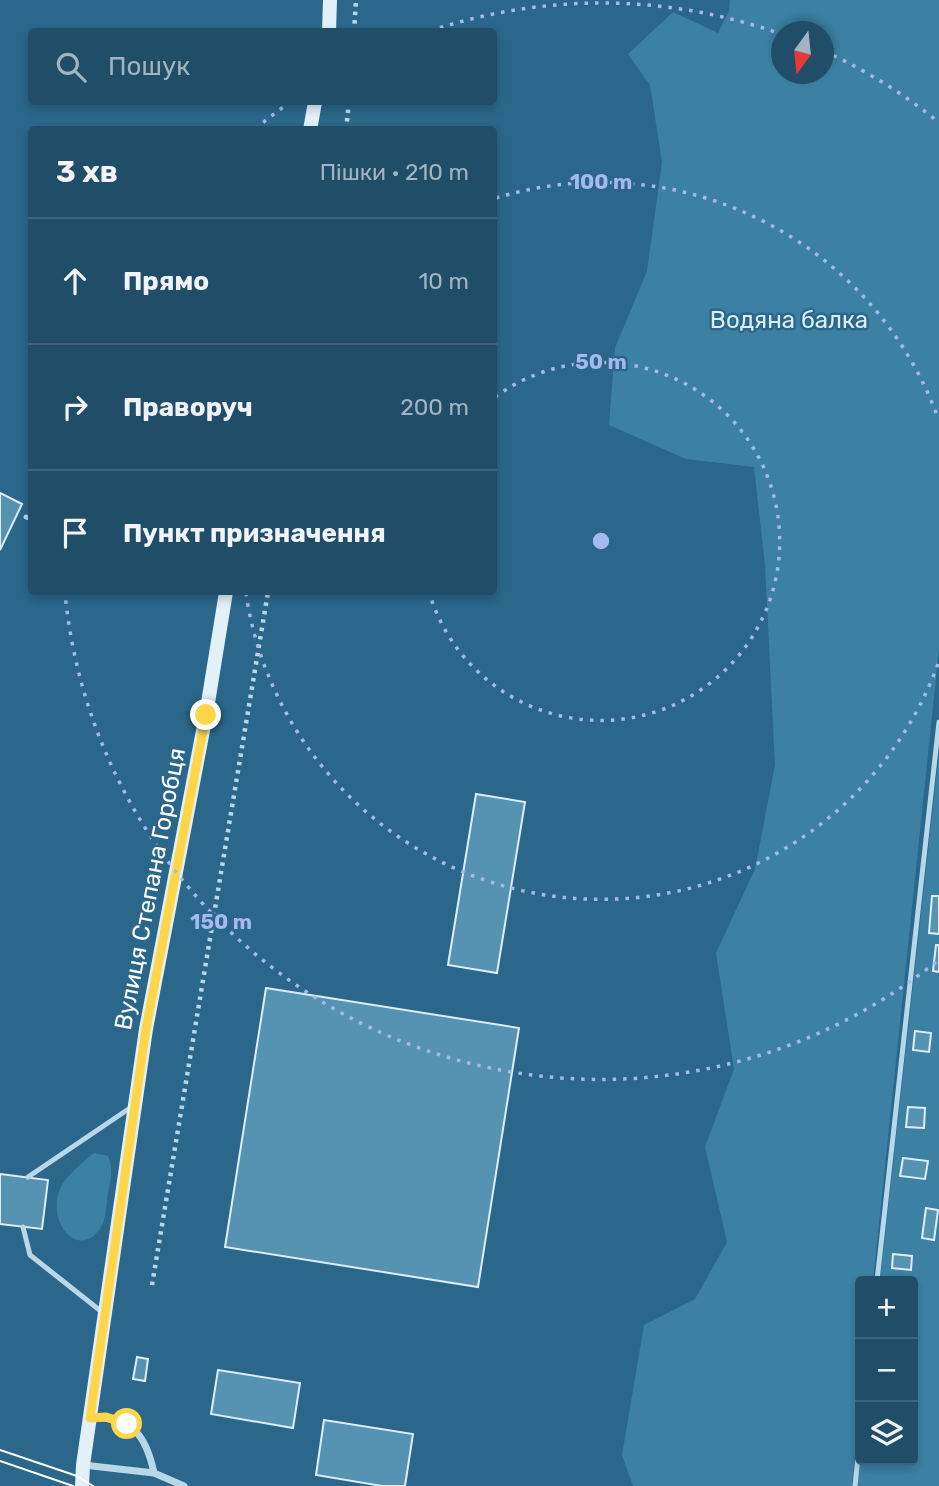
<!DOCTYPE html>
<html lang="uk">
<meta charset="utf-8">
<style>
body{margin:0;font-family:Rubik,sans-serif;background:#28546e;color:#f1f3f6}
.controls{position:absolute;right:21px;bottom:21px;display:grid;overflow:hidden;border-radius:7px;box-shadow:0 4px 10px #0003}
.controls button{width:63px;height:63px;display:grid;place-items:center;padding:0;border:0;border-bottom:2px solid #3d647c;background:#204d68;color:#f1f3f6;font:35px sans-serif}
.compass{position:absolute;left:771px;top:21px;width:63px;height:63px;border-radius:50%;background:#204d68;box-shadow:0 4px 10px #0003;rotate:195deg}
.stop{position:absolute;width:21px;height:21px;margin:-16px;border:5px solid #ffd54a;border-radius:50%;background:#fff}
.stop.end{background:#ffd54a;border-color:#fff;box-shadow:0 2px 7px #0008}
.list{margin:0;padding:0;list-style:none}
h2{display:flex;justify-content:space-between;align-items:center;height:91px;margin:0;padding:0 28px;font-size:30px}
h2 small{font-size:23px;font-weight:400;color:#a2b4c0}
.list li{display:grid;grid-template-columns:46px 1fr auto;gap:21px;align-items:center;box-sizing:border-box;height:126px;padding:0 28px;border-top:2px solid #3d647c}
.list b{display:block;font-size:26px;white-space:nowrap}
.list em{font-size:23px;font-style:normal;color:#a2b4c0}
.icon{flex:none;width:38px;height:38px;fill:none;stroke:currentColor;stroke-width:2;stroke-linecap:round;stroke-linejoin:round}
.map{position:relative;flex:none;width:939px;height:1486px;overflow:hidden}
.search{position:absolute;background:#204d68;box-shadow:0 4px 10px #0003;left:28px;top:28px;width:469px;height:77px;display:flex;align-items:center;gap:18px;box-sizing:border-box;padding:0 24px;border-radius:7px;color:#a2b4c0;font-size:26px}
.panel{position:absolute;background:#204d68;box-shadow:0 4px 10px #0003;left:28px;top:126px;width:469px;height:469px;border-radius:7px}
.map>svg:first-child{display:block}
</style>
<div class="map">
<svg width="939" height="1486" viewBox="0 0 939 1486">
<rect width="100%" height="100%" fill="#2a678a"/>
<!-- green -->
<path fill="#3c81a4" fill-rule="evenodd" d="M730 0H939V649L873 1281H860V1408L852 1486H633L622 1455 644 1325 695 1299 727 1242 705 1147 734 1069 716 953 755 869 775 765 765 565 754 467 686 459 609 425 615 348 647 271 662 162 650 85 628 54 673 12 718 33 729 11ZM782 32H824V74H782Z
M939 753V1486H857L860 1460H913V1281H880Z
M95 1153 108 1156C114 1168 110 1181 108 1193 106 1205 107 1221 99 1230 74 1262 42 1213 64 1182 71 1172 82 1163 91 1155Z"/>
<!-- building -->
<path fill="#5692b2" stroke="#dceef7" stroke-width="2" d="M0 493 22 504 0 550Z
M476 794 525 802 497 973 448 965Z
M932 896H939V934L929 933Z
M936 945H939V972L933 971Z
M266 988 519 1028 478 1287 225 1247Z
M915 1031 931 1033 929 1052 913 1050Z
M908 1107 925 1108 924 1128 906 1127Z
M903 1158 928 1161 925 1179 900 1176Z
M0 1174 48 1180 42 1229 0 1224Z
M926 1208 938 1210 934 1240 922 1238Z
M893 1254 912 1256 911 1270 892 1268Z
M137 1357 148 1359 145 1381 133 1379Z
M218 1370 300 1383 293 1428 211 1414Z
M324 1420 413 1434 405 1486H382L316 1475Z
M876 1460H900V1464L876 1462Z"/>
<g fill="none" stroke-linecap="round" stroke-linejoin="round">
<!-- path -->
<path stroke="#b8d8e9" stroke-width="4.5" stroke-dasharray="3.5 5" stroke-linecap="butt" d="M354 32 356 0
M346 130 349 102
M152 1285 268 592"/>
<!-- service -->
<path stroke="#b8d8e9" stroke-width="5" d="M26 517 32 519
M28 1177 133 1106
M23 1227 30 1255 102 1312
M877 1281 939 722
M855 1486 860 1437"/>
<!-- minor -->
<path stroke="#b8d8e9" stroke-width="7" d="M90 1418C132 1416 146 1435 154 1473L184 1486
M83 1465 154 1473"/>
<!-- secondary -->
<path stroke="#e2f0f8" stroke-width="14" d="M329 32 330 0
M310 130 315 102
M82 1486 83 1465 146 1029 206 715 226 592"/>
<!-- tram -->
<path stroke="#fff" stroke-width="2" d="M0 1450 77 1476 93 1486
M0 1461 73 1486"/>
</g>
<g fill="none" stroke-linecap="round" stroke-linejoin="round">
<!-- route -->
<path stroke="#ffd54a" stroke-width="9" d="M127 1424 106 1417 90 1418 146 1029 206 715"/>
</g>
<!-- distance rings -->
<g fill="none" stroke="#a5b8ef" stroke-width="3.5" stroke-dasharray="3.5 7">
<path d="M495 397A179 179 0 1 1 429 592"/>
<path d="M938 664A359 359 0 0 1 246 594M496 198A359 359 0 0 1 938 418"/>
<path d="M936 962A538 538 0 0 1 65 593M255 129A538 538 0 0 1 289 103M430 31A538 538 0 0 1 781 34M824 51A538 538 0 0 1 936 120"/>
</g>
<g text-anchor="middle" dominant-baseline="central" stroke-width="5" stroke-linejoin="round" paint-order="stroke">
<!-- park labels -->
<g font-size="24" fill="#dceef7" stroke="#2a678a">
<text x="789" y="320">Водяна балка</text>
</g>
<!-- street labels -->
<g font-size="24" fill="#fff" stroke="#2a678a">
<text transform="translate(150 889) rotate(-79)">Вулиця Степана Горобця</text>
</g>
</g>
<circle cx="601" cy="541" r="10" fill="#a5b8ef" stroke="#2a678a" stroke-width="3.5"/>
<g font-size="21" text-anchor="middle" font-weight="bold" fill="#a5b8ef" stroke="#2a678a" stroke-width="5" stroke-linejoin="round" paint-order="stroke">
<text x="601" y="189">100 m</text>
<text x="601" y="369">50 m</text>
<text x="221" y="929">150 m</text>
</g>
</svg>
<div class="controls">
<button>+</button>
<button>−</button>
<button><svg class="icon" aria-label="layers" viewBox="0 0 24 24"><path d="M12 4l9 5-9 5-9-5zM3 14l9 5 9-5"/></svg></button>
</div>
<svg class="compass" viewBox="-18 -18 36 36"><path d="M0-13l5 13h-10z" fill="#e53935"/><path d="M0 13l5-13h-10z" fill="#a2b4c0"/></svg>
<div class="stop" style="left:127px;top:1424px"></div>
<div class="stop end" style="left:206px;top:715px"></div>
<div class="search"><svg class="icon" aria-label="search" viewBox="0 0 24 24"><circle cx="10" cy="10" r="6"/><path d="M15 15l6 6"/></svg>Пошук</div>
<section class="panel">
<h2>3 хв<small>Пішки · 210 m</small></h2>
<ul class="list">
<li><svg class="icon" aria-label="ahead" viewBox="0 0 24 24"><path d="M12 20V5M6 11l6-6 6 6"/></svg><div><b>Прямо</b></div><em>10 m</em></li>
<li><svg class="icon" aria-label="right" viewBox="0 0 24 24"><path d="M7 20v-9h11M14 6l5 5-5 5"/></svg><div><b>Праворуч</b></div><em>200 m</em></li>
<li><svg class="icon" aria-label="arrive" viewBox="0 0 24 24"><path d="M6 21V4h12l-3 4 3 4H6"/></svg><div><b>Пункт призначення</b></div></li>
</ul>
</section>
</div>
